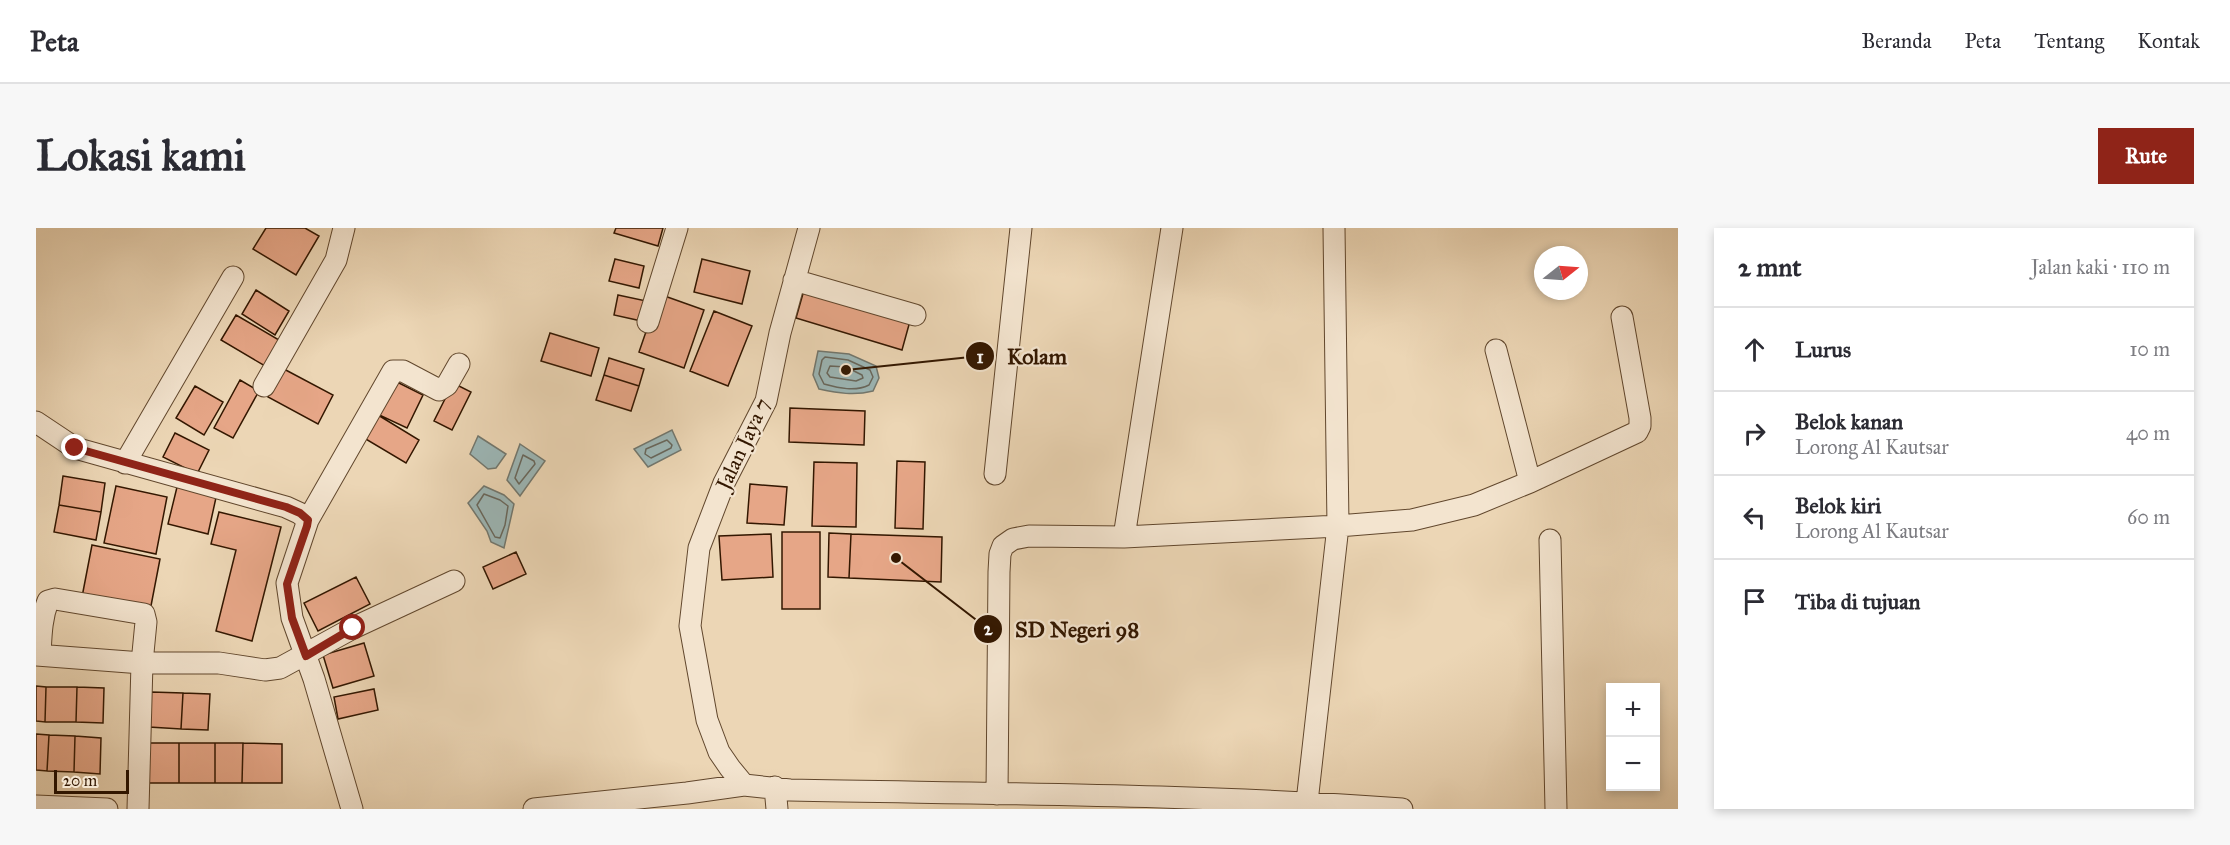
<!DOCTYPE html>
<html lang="id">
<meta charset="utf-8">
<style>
body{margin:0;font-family:"IM FELL Great Primer",serif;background:#f7f7f7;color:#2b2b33}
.controls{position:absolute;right:18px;bottom:18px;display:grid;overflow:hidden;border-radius:0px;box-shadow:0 3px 9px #0003}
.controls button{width:54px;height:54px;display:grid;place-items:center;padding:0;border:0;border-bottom:2px solid #e1e1e2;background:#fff;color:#2b2b33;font:30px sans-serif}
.compass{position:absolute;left:1498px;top:18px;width:54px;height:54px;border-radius:50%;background:#fff;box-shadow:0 3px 9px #0003;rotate:73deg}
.scale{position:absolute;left:18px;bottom:15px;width:75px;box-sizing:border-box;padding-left:6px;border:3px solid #331700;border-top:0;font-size:16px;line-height:21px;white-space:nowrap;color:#331700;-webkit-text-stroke:4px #f3e4cf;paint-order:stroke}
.stop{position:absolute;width:18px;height:18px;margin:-14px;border:4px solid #8f2418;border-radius:50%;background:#fff}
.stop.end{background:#8f2418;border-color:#fff;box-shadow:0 2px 6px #0008}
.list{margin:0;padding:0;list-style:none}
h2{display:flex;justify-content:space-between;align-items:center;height:78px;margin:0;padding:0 24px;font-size:26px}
h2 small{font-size:20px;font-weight:400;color:#7c7c81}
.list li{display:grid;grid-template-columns:39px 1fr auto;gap:18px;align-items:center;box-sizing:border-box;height:84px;padding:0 24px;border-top:2px solid #e1e1e2}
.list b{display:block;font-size:22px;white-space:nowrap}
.list p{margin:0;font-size:20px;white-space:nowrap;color:#7c7c81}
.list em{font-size:20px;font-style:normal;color:#7c7c81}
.icon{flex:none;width:33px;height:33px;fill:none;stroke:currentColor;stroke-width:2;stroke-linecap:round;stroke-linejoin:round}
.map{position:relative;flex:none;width:1642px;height:581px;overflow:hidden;border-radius:0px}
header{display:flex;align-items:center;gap:36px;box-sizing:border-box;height:84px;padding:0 30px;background:#fff;border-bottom:2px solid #e1e1e2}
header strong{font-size:28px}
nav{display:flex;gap:33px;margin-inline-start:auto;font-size:21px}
.intro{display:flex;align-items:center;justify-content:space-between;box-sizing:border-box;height:144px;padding:0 36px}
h1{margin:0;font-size:42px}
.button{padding:15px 27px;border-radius:0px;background:#8f2418;color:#fff;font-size:21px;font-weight:700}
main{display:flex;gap:36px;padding:0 36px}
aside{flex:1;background:#fff;border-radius:0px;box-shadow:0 3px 9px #0003}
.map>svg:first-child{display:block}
</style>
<header>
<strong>Peta</strong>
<nav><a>Beranda</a><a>Peta</a><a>Tentang</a><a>Kontak</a></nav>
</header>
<div class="intro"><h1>Lokasi kami</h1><a class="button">Rute</a></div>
<main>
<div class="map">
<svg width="1642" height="581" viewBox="0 0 1642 581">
<rect width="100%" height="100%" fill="#ecd6b5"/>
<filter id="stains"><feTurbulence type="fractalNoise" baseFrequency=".00333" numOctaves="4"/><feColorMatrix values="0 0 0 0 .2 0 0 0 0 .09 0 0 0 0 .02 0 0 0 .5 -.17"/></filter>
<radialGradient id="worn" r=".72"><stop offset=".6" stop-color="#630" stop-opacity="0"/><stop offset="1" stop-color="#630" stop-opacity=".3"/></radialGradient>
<!-- water -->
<path fill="#9cb7b7" stroke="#72776e" stroke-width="1.5" d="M782 123 813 126 840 138 843 150 837 163C818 168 802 165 783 161L777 147Z
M636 202 645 222 612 239 598 221Z
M442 208 470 226 460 240 452 241 434 226Z
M484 216 509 233 484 268 471 252Z
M448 258 468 267 478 276 468 320 455 314 451 303 432 275Z"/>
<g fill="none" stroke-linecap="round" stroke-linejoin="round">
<!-- shore -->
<path stroke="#68675c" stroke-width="1.5" d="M789 129 812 132 834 142 837 149 833 157C819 164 803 160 788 156L783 146 786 132Z
M794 138 810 139 826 147 827 150 820 153 794 149 791 145Z
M631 212 636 217 635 220 615 230 609 226 610 221Z
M487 227 498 233 499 236 483 256 479 250Z
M448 266 464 272 472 278 469 297 464 310 459 309 441 277Z"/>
</g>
<!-- building -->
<path fill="#e6a687" stroke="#331700" stroke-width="1.5" d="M230 0H269L283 8 260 47 217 21Z
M580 0H627L622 18 578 5Z
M579 31 608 38 603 60 573 53Z
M666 31 714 43 706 76 658 64Z
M220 62 253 83 239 107 206 86Z
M768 62 874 93 866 122 760 90Z
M623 66 668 82 648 140 603 124Z
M582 67 615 74 610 94 578 87Z
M678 83 716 98 692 158 654 143Z
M200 87 243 112 229 138 185 112Z
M514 105 563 120 555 148 505 133Z
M573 130 608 141 603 158 568 147Z
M246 140 297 167 282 196 232 169Z
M568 147 603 158 595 183 560 172Z
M355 151 387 167 371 200 339 185Z
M204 152 223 163 197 210 178 200Z
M417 155 435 164 416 202 398 193Z
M159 158 187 174 168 207 140 190Z
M754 180 829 183 828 217 753 214Z
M342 187 383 212 370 235 328 210Z
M139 205 173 222 161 246 127 229Z
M861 233 889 234 887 301 859 300Z
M778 234 821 235 820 299 776 298Z
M27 248 69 255 65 284 23 277Z
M142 255 181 265 172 306 132 296Z
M714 256 751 259 748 297 711 295Z
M80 258 131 269 120 326 68 315Z
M23 277 65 284 60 312 18 304Z
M183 284 245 299 216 413 180 403 200 322 175 316Z
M746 304H784V381H746Z
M793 305 815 306 813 350 792 349Z
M735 306 737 349 686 352 683 308Z
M815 306 906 309 905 354 813 350Z
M56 317 124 331 114 383 46 369Z
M480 324 490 346 457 361 447 339Z
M320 349 334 376 282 403 268 375Z
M328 415 338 448 297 460 287 427Z
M0 458 10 459 9 494 0 493Z
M10 459H41L40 494H9Z
M41 459 68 460 67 495 40 494Z
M338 461 342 482 302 491 298 469Z
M115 464 147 465 145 501 113 499Z
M147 465 174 466 172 502 145 501Z
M0 506 13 507 11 543 0 542Z
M13 507 39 508 38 544 11 543Z
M39 508 65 510 64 546 38 544Z
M110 515H143V555H110Z
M143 515H179V555H143Z
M179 515H207L206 555H179Z
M207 515 246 516V555H206Z"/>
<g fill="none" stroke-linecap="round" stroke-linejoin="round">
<!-- minor casing -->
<g stroke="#61472d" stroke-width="23">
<path id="minor" d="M773 0 744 105 730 173 688 255 663 320 654 398 671 492 683 524 694 540 708 557 754 562C958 566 1162 566 1366 581
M758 52 879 87
M612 94 641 0
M1460 122 1494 254
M228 158 300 32 308 0
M0 194 39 220 250 279 263 285 272 292 251 355 256 390 278 451 316 581
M89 235 197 49
M959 246 985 0
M272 292 357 143H367L403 162 411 157 423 136
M1088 309 1136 0
M1514 312 1520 581
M0 427 106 435 102 581
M4 427C5 409 5 391 12 373L19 371 108 386 110 394 106 435H183L229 442 244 440 317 400 418 353
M739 559 741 581
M961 566 963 344 964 326 967 318 977 311 993 308 1088 309 1302 298 1376 292 1438 277 1494 254 1601 204 1604 198V190L1586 89
M1271 574 1302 298 1298 0
M0 578 71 581
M498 581 651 565 708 557"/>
</g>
<!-- minor -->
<use href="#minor" stroke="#f3e4cf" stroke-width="21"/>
</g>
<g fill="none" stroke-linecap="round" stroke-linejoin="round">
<!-- route -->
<path stroke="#8f2418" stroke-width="8" d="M39 220 250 279 264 285 272 292 271 298 251 356 256 390 270 428 317 400"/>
</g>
<g text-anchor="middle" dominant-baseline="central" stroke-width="4.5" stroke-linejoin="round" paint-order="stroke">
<!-- street labels -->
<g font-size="21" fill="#331700" stroke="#f3e4cf">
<text transform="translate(707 216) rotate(-65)">Jalan Jaya 7</text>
</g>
</g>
<!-- callouts -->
<path fill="none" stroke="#331700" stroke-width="2" d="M810 142L944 128M860 330L952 401"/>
<g fill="#331700" stroke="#f3e4cf" stroke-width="2">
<circle cx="810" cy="142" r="6"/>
<circle cx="860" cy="330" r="6"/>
<circle cx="944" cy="128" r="15"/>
<circle cx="952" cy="401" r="15"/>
</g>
<g font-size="18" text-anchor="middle" font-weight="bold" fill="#fff">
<text x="944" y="135">1</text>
<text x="952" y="407">2</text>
</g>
<g font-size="22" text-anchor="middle" font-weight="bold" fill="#331700" stroke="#f3e4cf" stroke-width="4.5" stroke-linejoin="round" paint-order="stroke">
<text x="1001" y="136">Kolam</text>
<text x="1041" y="409">SD Negeri 98</text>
</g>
<rect width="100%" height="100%" filter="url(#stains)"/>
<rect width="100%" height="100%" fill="url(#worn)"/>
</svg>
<div class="controls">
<button>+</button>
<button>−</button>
</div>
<svg class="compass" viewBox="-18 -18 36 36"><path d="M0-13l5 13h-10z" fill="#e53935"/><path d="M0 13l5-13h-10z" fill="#7c7c81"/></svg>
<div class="scale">20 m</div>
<div class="stop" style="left:317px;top:400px"></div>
<div class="stop end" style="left:39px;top:220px"></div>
</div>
<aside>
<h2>2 mnt<small>Jalan kaki · 110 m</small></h2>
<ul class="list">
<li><svg class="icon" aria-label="ahead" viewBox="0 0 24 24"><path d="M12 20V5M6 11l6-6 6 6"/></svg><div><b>Lurus</b></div><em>10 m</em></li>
<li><svg class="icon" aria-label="right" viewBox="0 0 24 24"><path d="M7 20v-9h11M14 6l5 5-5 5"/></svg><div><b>Belok kanan</b><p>Lorong Al Kautsar</p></div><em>40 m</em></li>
<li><svg class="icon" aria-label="left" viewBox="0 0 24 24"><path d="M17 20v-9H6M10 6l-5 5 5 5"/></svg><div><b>Belok kiri</b><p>Lorong Al Kautsar</p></div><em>60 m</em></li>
<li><svg class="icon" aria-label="arrive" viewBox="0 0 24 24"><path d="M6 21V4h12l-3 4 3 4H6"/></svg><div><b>Tiba di tujuan</b></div></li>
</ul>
</aside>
</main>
